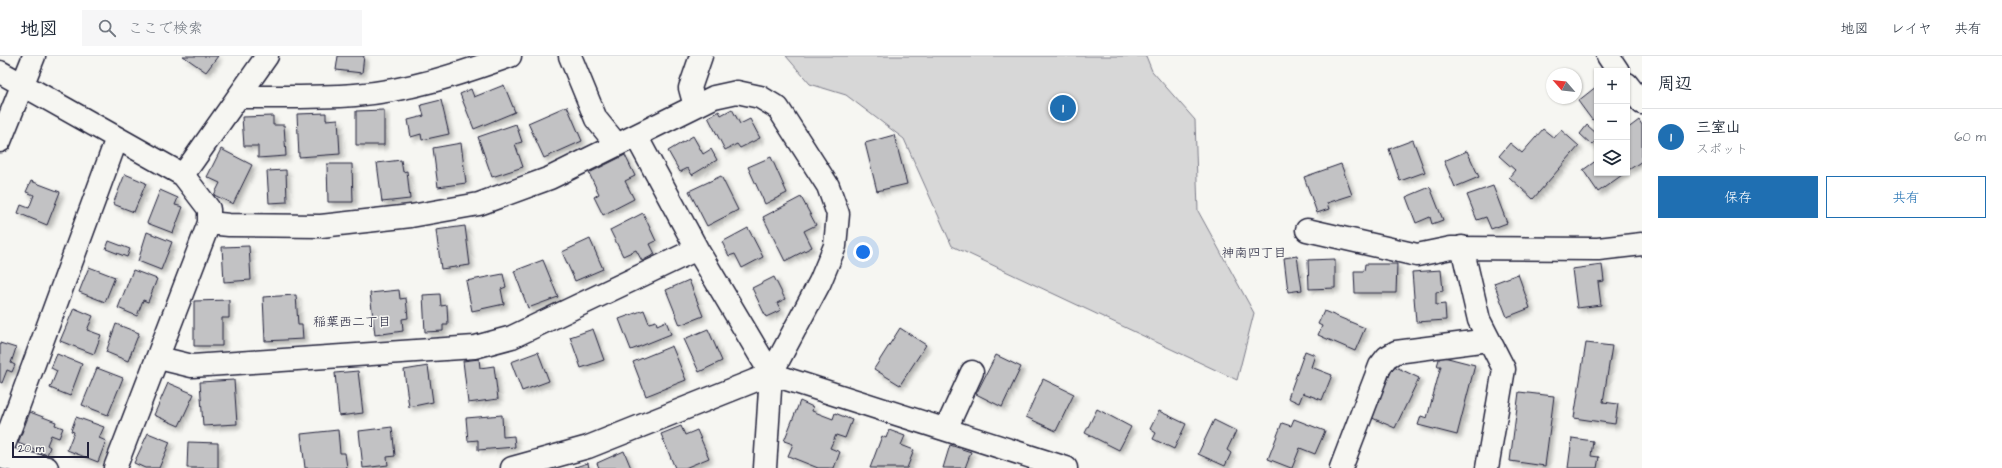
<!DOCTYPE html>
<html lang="ja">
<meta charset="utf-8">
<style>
body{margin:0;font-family:"Architects Daughter","Klee One",sans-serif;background:#f6f6f7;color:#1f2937}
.controls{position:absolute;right:12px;top:12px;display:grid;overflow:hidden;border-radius:0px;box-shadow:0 1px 3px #0004}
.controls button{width:36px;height:36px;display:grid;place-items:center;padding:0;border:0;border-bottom:1px solid #e0e1e3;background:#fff;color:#1f2937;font:20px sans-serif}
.compass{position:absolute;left:1546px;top:12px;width:36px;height:36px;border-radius:50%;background:#fff;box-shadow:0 1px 3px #0004;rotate:298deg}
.scale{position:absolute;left:12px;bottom:10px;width:77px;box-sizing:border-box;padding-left:4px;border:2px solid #22223b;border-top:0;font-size:11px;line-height:14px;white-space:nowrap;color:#22223b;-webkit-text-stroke:3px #f6f6f2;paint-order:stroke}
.you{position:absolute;left:863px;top:196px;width:14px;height:14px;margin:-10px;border:3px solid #fff;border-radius:50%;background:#1a73e8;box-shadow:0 0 0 6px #1a73e833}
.badge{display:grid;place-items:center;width:26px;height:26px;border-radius:50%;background:#1f6fb2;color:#fff;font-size:13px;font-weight:700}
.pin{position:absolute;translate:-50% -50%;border:2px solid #fff;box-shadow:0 1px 4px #0006}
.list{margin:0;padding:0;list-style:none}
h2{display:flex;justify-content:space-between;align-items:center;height:52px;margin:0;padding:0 16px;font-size:17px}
h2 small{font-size:13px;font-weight:400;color:#747a83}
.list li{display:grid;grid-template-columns:26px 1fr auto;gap:12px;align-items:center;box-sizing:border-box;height:56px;padding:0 16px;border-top:1px solid #e0e1e3}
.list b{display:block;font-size:15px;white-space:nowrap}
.list p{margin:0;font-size:13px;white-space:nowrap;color:#747a83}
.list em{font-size:13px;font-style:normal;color:#747a83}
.actions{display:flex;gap:8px;padding:12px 16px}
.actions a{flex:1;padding:9px 0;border:1px solid #1f6fb2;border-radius:0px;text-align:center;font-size:14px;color:#1f6fb2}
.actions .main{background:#1f6fb2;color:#fff}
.icon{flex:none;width:22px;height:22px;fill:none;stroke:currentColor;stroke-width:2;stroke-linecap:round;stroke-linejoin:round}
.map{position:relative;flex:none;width:1642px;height:412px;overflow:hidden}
header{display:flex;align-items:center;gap:24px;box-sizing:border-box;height:56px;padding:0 20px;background:#fff;border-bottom:1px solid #e0e1e3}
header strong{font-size:19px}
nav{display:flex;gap:22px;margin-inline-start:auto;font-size:14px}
.search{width:280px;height:36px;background:#f6f6f7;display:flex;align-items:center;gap:10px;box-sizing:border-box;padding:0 14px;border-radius:0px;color:#747a83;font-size:15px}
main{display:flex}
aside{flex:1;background:#fff}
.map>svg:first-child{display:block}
</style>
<header>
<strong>地図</strong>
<div class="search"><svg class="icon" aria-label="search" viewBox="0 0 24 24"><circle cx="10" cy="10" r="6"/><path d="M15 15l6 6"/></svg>ここで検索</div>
<nav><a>地図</a><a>レイヤ</a><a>共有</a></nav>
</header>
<main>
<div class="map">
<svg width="1642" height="412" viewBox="0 0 1642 412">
<defs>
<filter id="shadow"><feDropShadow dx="3.5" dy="3.5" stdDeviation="2" flood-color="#0004"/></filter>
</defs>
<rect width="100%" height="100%" fill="#f6f6f2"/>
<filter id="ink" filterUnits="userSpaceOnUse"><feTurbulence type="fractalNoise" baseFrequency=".025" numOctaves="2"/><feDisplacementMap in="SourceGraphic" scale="8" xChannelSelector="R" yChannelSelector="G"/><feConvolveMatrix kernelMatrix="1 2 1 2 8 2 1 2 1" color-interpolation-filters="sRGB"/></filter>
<g filter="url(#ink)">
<!-- green -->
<path fill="#d7d7d7" stroke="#7c7c89" d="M786 0H1146L1152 15 1195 64 1198 155 1254 257 1237 324 952 190 904 83 846 39 810 28Z"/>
<!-- building -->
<path fill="#c2c2c4" stroke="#22223b" filter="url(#shadow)" d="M183 0H218L206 16Z
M338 0H364L362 17 336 14Z
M504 29 515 56 474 73 460 38 471 33 474 41Z
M1597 30V61L1592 64 1578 45Z
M441 44 449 78 422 84 421 78 411 81 408 64 424 60 421 49Z
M567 50 582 85 544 102 528 67Z
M732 53 740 68 750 63 760 82 740 92 737 88 725 94 708 61 719 55 721 59Z
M384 54V89H356V55Z
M326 57V64L338 63 340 98 299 101 297 58Z
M273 60V69H284L286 100 258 102V90H244L242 61Z
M1639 64 1642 69V105L1627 115V73Z
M516 68 522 86 515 88 523 111 492 121 478 81Z
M1587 69 1597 78V83L1592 89 1580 78Z
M1543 73 1554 82 1561 74 1579 90 1533 143 1509 121 1515 114 1499 100 1510 87 1522 97Z
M894 79 907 128 877 135 865 87Z
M693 80 703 98 711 93 717 104 692 119 688 112 680 116 668 95Z
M1413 84 1425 116 1400 125 1389 93Z
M461 87 466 127 438 131 433 92Z
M221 93 252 109 233 148 214 139 220 127 207 121Z
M1467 95 1479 121 1455 131 1444 105Z
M625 99 635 120 625 125 634 143 603 159 594 141 599 138 589 117Z
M771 101 787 137 765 148 748 111Z
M401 104 403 116 407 115 410 143 382 146 377 107Z
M1597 104V117H1625L1598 136 1583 114Z
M327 108H352L353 146H328Z
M1341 108 1352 139 1327 147 1329 153 1317 157 1304 121Z
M286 114 287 146 269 147 267 115Z
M125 118 146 127 134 156 113 148Z
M721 120 738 154 707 170 689 135Z
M31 125 60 136 47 169 18 157 21 149 29 152 34 139 26 136Z
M1493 130 1507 167 1491 173 1486 161 1477 164 1467 139Z
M1430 131 1443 164 1432 168 1430 161 1416 167 1406 141Z
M160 134 178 142 175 149 183 151 173 177 147 167Z
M801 141 816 169 804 175 812 191 785 205 763 161Z
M643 157 656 185 650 188 655 198 642 205 636 194 623 200 610 174Z
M465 170 470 209 441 213 436 174Z
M748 172 763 201 742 212 735 198 729 200 722 186Z
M147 176 172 186 161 214 138 205Z
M590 183 603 213 575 225 562 196Z
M109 185 130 193 127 201 106 193Z
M249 190 251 224 224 226 222 191Z
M1297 200 1302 234 1288 236 1284 202Z
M1335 203V232L1309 233 1308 204Z
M543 204 558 241 528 252 514 215Z
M1365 208H1397L1396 237H1355L1354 215H1364Z
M1602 209 1604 225 1598 226 1601 249 1577 252 1572 213Z
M89 211 115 221 105 246 79 236Z
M133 214 157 223 148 246 143 244 137 260 118 252Z
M1441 214 1443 235 1436 236V249L1445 248 1446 264 1416 266 1412 216Z
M503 218 506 231 501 233 504 248 472 255 466 225Z
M1518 218 1530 252 1507 261 1494 227Z
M774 221 785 243 777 247 781 254 766 261 752 232Z
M689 224 703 260 680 269 666 234Z
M399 234 400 243 406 242 408 262 402 263 403 275 375 279 370 237Z
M440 238 441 250 447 249 448 269H443V275L425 276 423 239Z
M296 239 298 269H302L303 283 265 285 263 241Z
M229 244V262H222V290H194V245Z
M74 252 93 260 87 274 101 279 94 298 60 285Z
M644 254 649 267 656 265 657 269 666 265 671 278 631 294 619 263Z
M1324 255 1365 272 1355 295 1318 279 1322 270 1318 268Z
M116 268 139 277 128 305 106 296Z
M900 272 926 289 900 329 874 313Z
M593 273 604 304 581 312 570 281Z
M708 273 722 305 699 316 684 283Z
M0 287 16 292 11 307 15 309 12 316 7 314 2 327 0 326Z
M1586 287 1612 290 1603 346 1618 348 1615 368 1574 362Z
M672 290 686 324 646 340 633 306Z
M1305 295 1315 299 1311 311 1332 319 1322 344 1303 337 1299 347 1288 342Z
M538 296 549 325 522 335 511 306Z
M57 298 82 308 70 340 50 332 57 315 51 312Z
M996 299 1021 311 1002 351 976 338Z
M1440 300 1475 309 1457 379 1418 369 1421 360 1427 362 1441 310H1437Z
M479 303 480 312 494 310 498 343 468 347 463 305Z
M428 310 433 346 409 351 404 314Z
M1394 310 1419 322 1395 372 1370 361Z
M97 312 123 322 108 359 82 349Z
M358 315 363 357 339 360 335 317Z
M1043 323 1074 338 1056 375 1026 361Z
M234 324 237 368 203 370 200 326Z
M168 327 194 338 179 370 154 359Z
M1519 336 1554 340 1545 410 1510 405Z
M800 345 813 351 812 355 833 363 835 357 852 364 845 382 836 379 830 392 840 396 834 412H818L788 400 793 388 784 385Z
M1097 353 1131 371 1119 394 1085 377Z
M1159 355 1186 368 1174 393 1153 383 1156 377 1150 373Z
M30 356 56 366 55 369 63 372 59 382 51 379 47 389 50 391 47 399 18 387Z
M502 359 503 381 514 380 515 391 478 394V384L468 385 466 362Z
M76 361 104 371 99 382 106 385 98 406 67 394 74 376 71 375Z
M1294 363 1325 375 1315 398 1300 392 1292 412H1291L1268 403 1282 367 1291 370Z
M1214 364 1236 375 1227 394 1231 397 1225 410 1198 398Z
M681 370 685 379 697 374 709 402 685 412H675L661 378Z
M392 371 395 400 387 401 388 409 363 412 359 375Z
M338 374 340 397H345L347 412H305L301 378Z
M889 374 905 380 901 389 914 394 907 412H870L882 380 886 382Z
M148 377 170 386 159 412H145L134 407Z
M1572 382 1593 385 1591 400 1599 401 1597 412H1568Z
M188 386 218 387V412H187Z
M950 389 971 396 965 412H943Z
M624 395 631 412H599L597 407Z
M588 407 589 412H575V411Z"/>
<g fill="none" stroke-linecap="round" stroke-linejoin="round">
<!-- street casing -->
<g stroke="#22223b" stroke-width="25">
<path id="street" d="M570 0 596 63 617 89
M1608 0 1618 15
M0 16 183 119 209 153V167L115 412
M1627 28 1642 47
M239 41C277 41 316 42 355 39 408 35 460 18 510 0
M695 50 690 32 701 0
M636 80 697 193 771 318
M0 85 34 0
M183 119 267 0
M209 167 229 169 321 170 411 160 479 148 550 122 714 41 737 36 760 41 778 52 828 130 838 158 835 190 820 226 771 318 765 412
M1307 174 1417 199 1451 192 1598 193 1642 188
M1462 191 1479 264 1504 313 1487 412
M159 302 192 310 475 291 512 281 697 193
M946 373 972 316
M0 400 117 82
M0 401 47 412
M512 412 588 391 771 318 1066 412
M1341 412 1380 310 1387 301 1396 296 1489 284"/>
</g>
<!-- street -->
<use href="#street" stroke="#f6f6f2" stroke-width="22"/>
</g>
</g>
<g text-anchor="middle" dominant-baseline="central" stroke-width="3" stroke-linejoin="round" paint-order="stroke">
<!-- neighbourhood labels -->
<g font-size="13" fill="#22223b" stroke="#f6f6f2">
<text x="1254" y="197">神南四丁目</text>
<text x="352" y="266">稲葉西二丁目</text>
</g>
</g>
</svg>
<div class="controls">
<button>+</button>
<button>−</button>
<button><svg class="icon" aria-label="layers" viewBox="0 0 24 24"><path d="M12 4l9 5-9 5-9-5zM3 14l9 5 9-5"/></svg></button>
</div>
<svg class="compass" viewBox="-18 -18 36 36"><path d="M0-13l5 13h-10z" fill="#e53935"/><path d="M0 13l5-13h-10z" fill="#747a83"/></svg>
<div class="scale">20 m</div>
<div class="you"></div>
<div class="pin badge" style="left:1063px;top:52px">1</div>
</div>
<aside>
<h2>周辺<small></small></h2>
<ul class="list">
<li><span class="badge">1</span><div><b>三室山</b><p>スポット</p></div><em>60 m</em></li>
</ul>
<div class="actions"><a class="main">保存</a><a>共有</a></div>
</aside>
</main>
